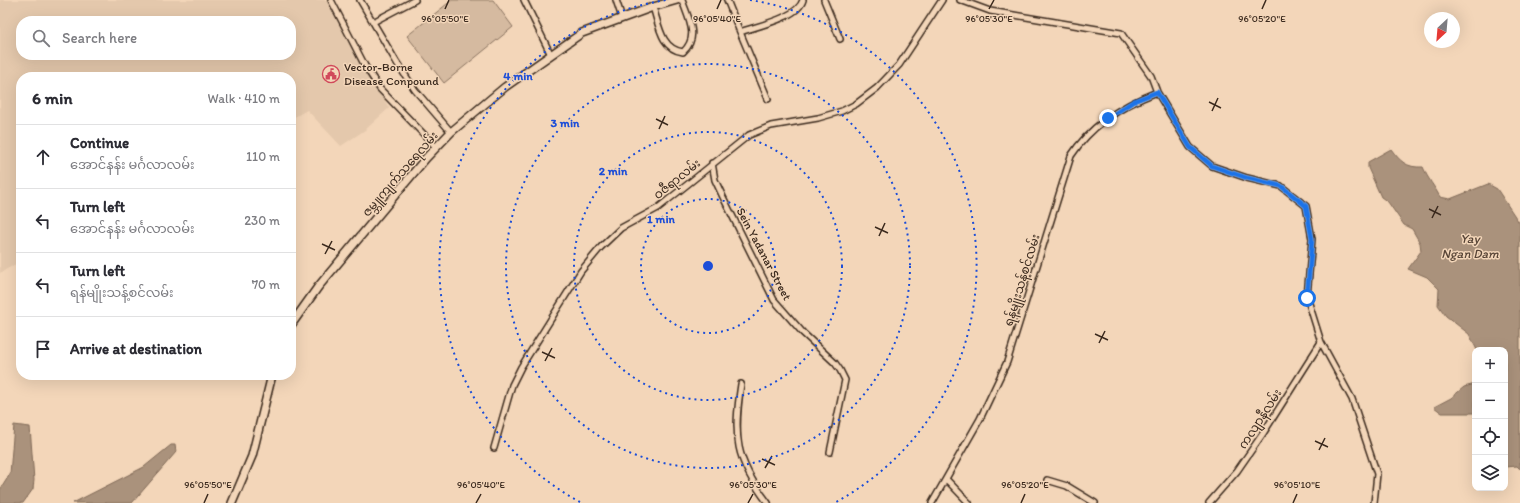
<!DOCTYPE html>
<meta charset="utf-8">
<style>
body{margin:0;font-family:Itim,"Noto Sans Myanmar",sans-serif;background:#f7f7f7;color:#2b2b33}
.controls{position:absolute;right:12px;bottom:12px;display:grid;overflow:hidden;border-radius:8px;box-shadow:0 4px 16px #0002}
.controls button{width:36px;height:36px;display:grid;place-items:center;padding:0;border:0;border-bottom:1px solid #e1e1e2;background:#fff;color:#2b2b33;font:20px sans-serif}
.compass{position:absolute;left:1424px;top:12px;width:36px;height:36px;border-radius:50%;background:#fff;box-shadow:0 4px 16px #0002;rotate:206deg}
.stop{position:absolute;width:12px;height:12px;margin:-9px;border:3px solid #1a73e8;border-radius:50%;background:#fff}
.stop.end{background:#1a73e8;border-color:#fff;box-shadow:0 1px 4px #0008}
.list{margin:0;padding:0;list-style:none}
h2{display:flex;justify-content:space-between;align-items:center;height:52px;margin:0;padding:0 16px;font-size:17px}
h2 small{font-size:13px;font-weight:400;color:#7c7c81}
.list li{display:grid;grid-template-columns:26px 1fr auto;gap:12px;align-items:center;box-sizing:border-box;height:64px;padding:0 16px;border-top:1px solid #e1e1e2}
.list b{display:block;font-size:15px;white-space:nowrap}
.list p{margin:0;font-size:13px;white-space:nowrap;color:#7c7c81}
.list em{font-size:13px;font-style:normal;color:#7c7c81}
.icon{flex:none;width:22px;height:22px;fill:none;stroke:currentColor;stroke-width:2;stroke-linecap:round;stroke-linejoin:round}
.map{position:relative;flex:none;width:1520px;height:503px;overflow:hidden}
.search{position:absolute;background:#fff;box-shadow:0 4px 16px #0002;left:16px;top:16px;width:280px;height:44px;display:flex;align-items:center;gap:10px;box-sizing:border-box;padding:0 14px;border-radius:16px;color:#7c7c81;font-size:15px}
.panel{position:absolute;background:#fff;box-shadow:0 4px 16px #0002;left:16px;top:72px;width:280px;height:308px;border-radius:16px}
.map>svg:first-child{display:block}
</style>
<div class="map">
<svg width="1520" height="503" viewBox="0 0 1520 503">
<rect width="100%" height="100%" fill="#f3d6b9"/>
<filter id="ink" filterUnits="userSpaceOnUse"><feTurbulence type="fractalNoise" baseFrequency=".025" numOctaves="2"/><feDisplacementMap in="SourceGraphic" scale="8" xChannelSelector="R" yChannelSelector="G"/><feConvolveMatrix kernelMatrix="1 2 1 2 8 2 1 2 1" color-interpolation-filters="sRGB"/></filter>
<g filter="url(#ink)">
<!-- built -->
<path fill="#e4c8ac" fill-rule="evenodd" d="M0 0H328L389 108 365 130 341 146 307 110 291 119V77H21V261L0 273ZM21 21H291V55H21Z"/>
<!-- green -->
<path fill="#d5baa0" stroke="#88725f" d="M452 0H493L513 27 444 83 407 36Z"/>
<!-- water -->
<path fill="#aa927c" stroke="#7e6856" d="M1391 149C1400 161 1406 168 1423 167 1427 178 1435 187 1440 197L1450 199 1488 184 1497 189 1520 224V469L1517 466 1505 467V350H1477L1469 334 1446 316 1438 305 1439 289 1427 277 1408 269 1421 251 1420 243 1412 229 1404 225 1388 202 1381 197 1368 168V162Z
M1475 384V413H1442L1434 407 1451 398 1464 387Z
M14 425 30 427 34 480 33 489 23 503H0V490L10 474Z
M171 445H175L176 452 132 503H73L144 467Z"/>
<g fill="none" stroke-linecap="round" stroke-linejoin="round">
<!-- minor casing -->
<g stroke="#3b2a1e" stroke-width="8">
<path id="minor" d="M331 0 365 66 380 89 436 147
M360 0 397 63 415 90 451 132
M524 0 551 55
M616 0 622 18
M727 0 740 32
M824 0 840 39
M960 0 990 11 1121 33 1151 76 1157 92 1190 147 1212 166 1247 178 1281 186 1306 206 1312 239 1307 297 1321 342 1352 399 1377 474 1374 503
M653 7C659 25 661 49 683 52 700 37 688 18 682 0
M373 22 415 0
M768 99 740 32C757 26 798 18 803 0
M712 163 715 180 723 197 774 300 803 333 835 363 840 370 845 380 830 452
M741 384C733 437 735 460 768 503
M494 448 512 385 521 367 581 271 601 247 621 228 658 208 749 135 771 126 818 118 842 111 856 104 877 88 899 65 942 0
M946 479 969 503
M1047 480 1067 486 1095 503
M932 503 980 419 1007 362 1071 156C1091 125 1123 105 1157 92
M1209 503 1237 471 1264 432 1321 342"/>
</g>
<!-- secondary casing -->
<g stroke="#3b2a1e" stroke-width="10">
<path id="secondary" d="M291 325 318 287 426 158 451 132 505 87 582 33 653 7 677 0
M232 503 252 456 272 375"/>
</g>
<!-- minor -->
<use href="#minor" stroke="#f3d6b9" stroke-width="5"/>
<!-- secondary -->
<use href="#secondary" stroke="#f3d6b9" stroke-width="7"/>
</g>
</g>
<g fill="none" stroke-linecap="round" stroke-linejoin="round" filter="url(#ink)">
<!-- route -->
<path stroke="#1a73e8" stroke-width="5" d="M1108 118 1134 101 1157 92 1190 147 1212 166 1247 178 1281 186 1306 206 1312 239 1307 298"/>
</g>
<!-- ticks -->
<path fill="none" stroke="#3b2a1e" stroke-width="1.5" d="M445 9 449 0M717 9 721 0M989 9 994 0M1262 9 1266 0M1209 102 1221 108M1212 111 1218 98M656 119 668 125M659 129 665 116M1429 209 1441 215M1432 218 1438 206M875 227 888 233M879 236 885 223M322 244 335 250M325 254 332 241M1095 334 1108 340M1099 343 1105 331M542 352 555 358M545 361 552 348M1315 441 1328 447M1319 450 1325 438M762 459 775 465M765 468 772 456M204 503 208 494M476 503 481 494M748 503 753 494M1021 503 1025 494M1293 503 1297 494"/>
<!-- distance rings -->
<g fill="none" stroke="#1d4ed8" stroke-width="2" stroke-dasharray="2 4">
<circle cx="708" cy="266" r="67"/>
<circle cx="708" cy="266" r="134"/>
<circle cx="708" cy="266" r="202"/>
<path d="M580 502A269 269 0 0 1 666 0M750 0A269 269 0 0 1 836 502"/>
</g>
<!-- icons -->
<defs>
<g id="civic-ring" transform="scale(0.9)"><circle r="9.5" fill="#f3d6b9" stroke="#d1495b" stroke-width="1.5"/><path d="M-.6-6.5H3V-4.5H.6V-3L4-1V1h2V6H-6V1h2V-1L-.6-3ZM-1.2 2.5V6h2.4V2.5Z" fill="#d1495b"/></g>
</defs>
<g fill-rule="evenodd">
<use href="#civic-ring" x="331" y="74"/>
</g>
<g text-anchor="middle" dominant-baseline="central" stroke-width="3" stroke-linejoin="round" paint-order="stroke">
<!-- poi labels -->
<g font-size="12" fill="#3b2a1e" stroke="#f3d6b9" text-anchor="start">
<text x="344" y="67">Vector-Borne<tspan x="344" dy="14">Disease Conpound</tspan></text>
</g>
<!-- street labels -->
<g font-size="12" fill="#3b2a1e" stroke="#f3d6b9">
<text transform="translate(400 174) rotate(-49)">ဇမ္ဘူကျက်သရေလမ်း</text>
<text transform="translate(677 179) rotate(-39)">ဝဇီရာလမ်း</text>
<text transform="translate(764 254) rotate(62)">Sein Yadanar Street</text>
<text transform="translate(1022 280) rotate(-73)">ရန်မျိုးသန့်စင်လမ်း</text>
<text transform="translate(1260 419) rotate(-57)">ကလျာနီလမ်း</text>
</g>
<!-- water labels -->
<g font-size="13" font-style="italic" fill="#574436" stroke="#f3d6b9">
<text x="1470" y="238">Yay<tspan x="1470" dy="15">Ngan Dam</tspan></text>
</g>
</g>
<g font-size="10" text-anchor="middle" fill="#3b2a1e" stroke="#f3d6b9" stroke-width="3" stroke-linejoin="round" paint-order="stroke">
<text x="445" y="22">96°05'50"E</text>
<text x="717" y="22">96°05'40"E</text>
<text x="1262" y="22">96°05'20"E</text>
<text x="989" y="22">96°05'30"E</text>
<text x="208" y="488">96°05'50"E</text>
<text x="481" y="488">96°05'40"E</text>
<text x="753" y="488">96°05'30"E</text>
<text x="1025" y="488">96°05'20"E</text>
<text x="1297" y="488">96°05'10"E</text>
</g>
<circle cx="708" cy="266" r="6" fill="#1d4ed8" stroke="#f3d6b9" stroke-width="2"/>
<g font-size="12" text-anchor="middle" font-weight="bold" fill="#1d4ed8" stroke="#f3d6b9" stroke-width="3" stroke-linejoin="round" paint-order="stroke">
<text x="518" y="80">4 min</text>
<text x="565" y="127">3 min</text>
<text x="613" y="175">2 min</text>
<text x="661" y="223">1 min</text>
</g>
</svg>
<div class="controls">
<button>+</button>
<button>−</button>
<button><svg class="icon" aria-label="locate" viewBox="0 0 24 24"><circle cx="12" cy="12" r="6"/><path d="M12 2v4M12 18v4M2 12h4M18 12h4"/></svg></button>
<button><svg class="icon" aria-label="layers" viewBox="0 0 24 24"><path d="M12 4l9 5-9 5-9-5zM3 14l9 5 9-5"/></svg></button>
</div>
<svg class="compass" viewBox="-18 -18 36 36"><path d="M0-13l5 13h-10z" fill="#e53935"/><path d="M0 13l5-13h-10z" fill="#7c7c81"/></svg>
<div class="stop" style="left:1307px;top:298px"></div>
<div class="stop end" style="left:1108px;top:118px"></div>
<div class="search"><svg class="icon" aria-label="search" viewBox="0 0 24 24"><circle cx="10" cy="10" r="6"/><path d="M15 15l6 6"/></svg>Search here</div>
<section class="panel">
<h2>6 min<small>Walk · 410 m</small></h2>
<ul class="list">
<li><svg class="icon" aria-label="ahead" viewBox="0 0 24 24"><path d="M12 20V5M6 11l6-6 6 6"/></svg><div><b>Continue</b><p>အောင်နန်း မင်္ဂလာလမ်း</p></div><em>110 m</em></li>
<li><svg class="icon" aria-label="left" viewBox="0 0 24 24"><path d="M17 20v-9H6M10 6l-5 5 5 5"/></svg><div><b>Turn left</b><p>အောင်နန်း မင်္ဂလာလမ်း</p></div><em>230 m</em></li>
<li><svg class="icon" aria-label="left" viewBox="0 0 24 24"><path d="M17 20v-9H6M10 6l-5 5 5 5"/></svg><div><b>Turn left</b><p>ရန်မျိုးသန့်စင်လမ်း</p></div><em>70 m</em></li>
<li><svg class="icon" aria-label="arrive" viewBox="0 0 24 24"><path d="M6 21V4h12l-3 4 3 4H6"/></svg><div><b>Arrive at destination</b></div></li>
</ul>
</section>
</div>
